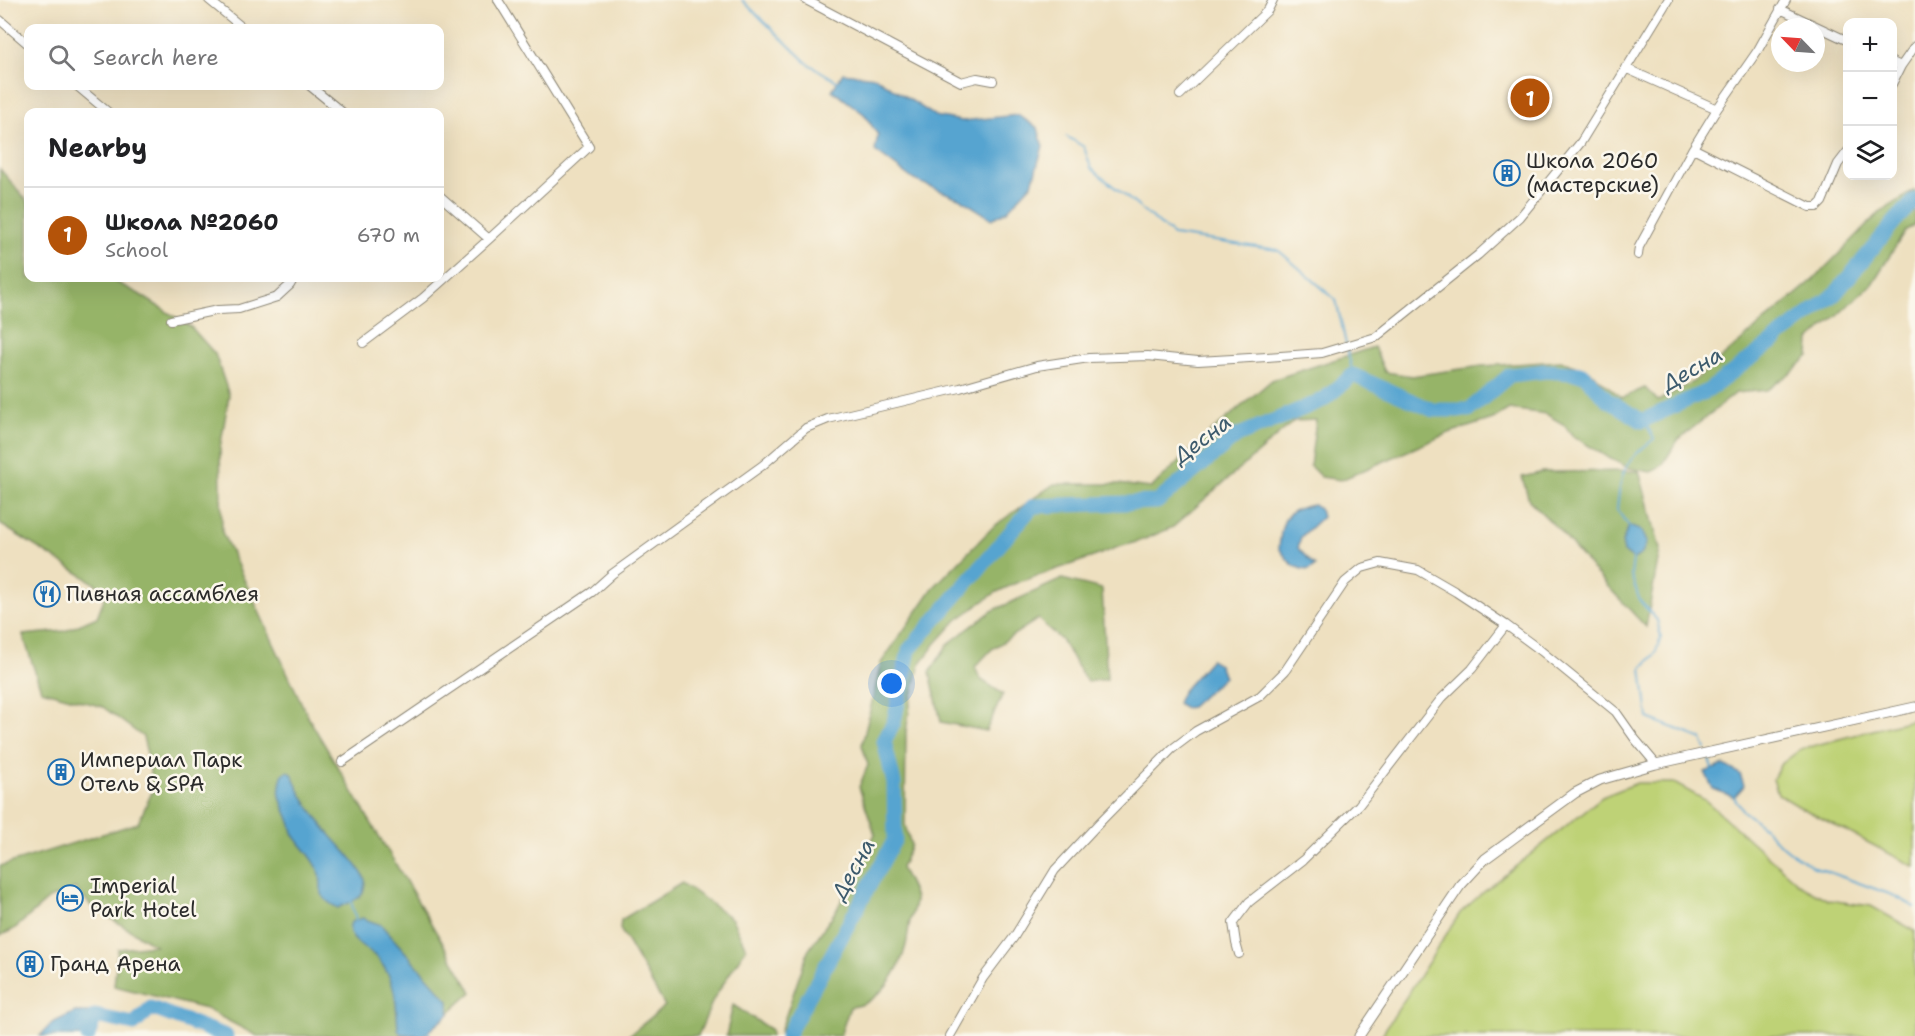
<!DOCTYPE html>
<meta charset="utf-8">
<style>
body{margin:0;font-family:"Shantell Sans",sans-serif;background:#f2f2f2;color:#202124}
.controls{position:absolute;right:18px;top:18px;display:grid;overflow:hidden;border-radius:12px;box-shadow:0 6px 24px #0002}
.controls button{width:54px;height:54px;display:grid;place-items:center;padding:0;border:0;border-bottom:2px solid #e0e0e0;background:#fff;color:#202124;font:30px sans-serif}
.compass{position:absolute;left:1771px;top:18px;width:54px;height:54px;border-radius:50%;background:#fff;box-shadow:0 6px 24px #0002;rotate:295deg}
.you{position:absolute;left:892px;top:684px;width:21px;height:21px;margin:-15px;border:4px solid #fff;border-radius:50%;background:#1a73e8;box-shadow:0 0 0 9px #1a73e833}
.badge{display:grid;place-items:center;width:39px;height:39px;border-radius:50%;background:#b45309;color:#fff;font-size:20px;font-weight:700}
.pin{position:absolute;translate:-50% -50%;border:3px solid #fff;box-shadow:0 2px 6px #0006}
.list{margin:0;padding:0;list-style:none}
h2{display:flex;justify-content:space-between;align-items:center;height:78px;margin:0;padding:0 24px;font-size:26px}
h2 small{font-size:20px;font-weight:400;color:#757577}
.list li{display:grid;grid-template-columns:39px 1fr auto;gap:18px;align-items:center;box-sizing:border-box;height:96px;padding:0 24px;border-top:2px solid #e0e0e0}
.list b{display:block;font-size:22px;white-space:nowrap}
.list p{margin:0;font-size:20px;white-space:nowrap;color:#757577}
.list em{font-size:20px;font-style:normal;color:#757577}
.icon{flex:none;width:33px;height:33px;fill:none;stroke:currentColor;stroke-width:2;stroke-linecap:round;stroke-linejoin:round}
.map{position:relative;flex:none;width:1915px;height:1036px;overflow:hidden}
.search{position:absolute;background:#fff;box-shadow:0 6px 24px #0002;left:24px;top:24px;width:420px;height:66px;display:flex;align-items:center;gap:15px;box-sizing:border-box;padding:0 21px;border-radius:12px;color:#757577;font-size:22px}
.panel{position:absolute;background:#fff;box-shadow:0 6px 24px #0002;left:24px;top:108px;width:420px;height:174px;border-radius:12px}
.map>svg:first-child{display:block}
</style>
<div class="map">
<svg width="1915" height="1036" viewBox="0 0 1915 1036">
<rect width="100%" height="100%" fill="#fbf7ec"/>
<filter id="ink" filterUnits="userSpaceOnUse"><feTurbulence type="fractalNoise" baseFrequency=".0167" numOctaves="2"/><feDisplacementMap in="SourceGraphic" scale="12" xChannelSelector="R" yChannelSelector="G"/><feConvolveMatrix kernelMatrix="1 2 1 2 8 2 1 2 1" color-interpolation-filters="sRGB"/></filter>
<filter id="wash" filterUnits="userSpaceOnUse"><feTurbulence type="fractalNoise" baseFrequency=".008" numOctaves="4" result="noise"/><feDisplacementMap in="SourceGraphic" scale="24" xChannelSelector="R" yChannelSelector="G"/><feGaussianBlur stdDeviation="1.35" result="paint"/><feColorMatrix in="noise" values="0 0 0 0 0 0 0 0 0 0 0 0 0 0 0 0 0 1.4 0 .05"/><feComposite in="paint" operator="in"/></filter>
<g filter="url(#wash)">
<rect width="100%" height="100%" fill="#eee0c0"/>
<!-- green -->
<path fill="#bed276" stroke="#747e50" stroke-width="1.5" d="M1915 719V867L1798 806 1778 794 1773 779 1780 765 1801 749Z
M1637 783H1674L1705 800 1800 885 1828 900 1871 906 1915 931V1036H1381L1460 913 1480 895 1602 797Z"/>
<!-- forest -->
<path fill="#96b467" stroke="#607049" stroke-width="1.5" d="M0 169 28 202V278H108L139 294 191 327 215 354 229 395 220 449 222 532 308 717 472 992 423 1036H257L206 1009 114 986 118 949 155 945 93 908 75 888 49 899 14 929 0 936V866L138 823 152 792 149 762 143 737 103 707 41 690 23 635 65 631 97 617 107 591 0 524Z
M1915 190V225L1906 230 1872 284 1810 340 1809 356 1793 371 1767 390 1736 393 1678 440 1663 464 1651 472 1629 468 1607 457 1573 436 1563 424 1546 414 1509 409 1493 419 1449 433 1341 480 1321 477 1310 466 1316 420 1294 421 1173 527 1140 541 1118 547 1096 556 1016 583 995 593 957 620 936 643 920 664 911 699 906 732 905 825 911 845 901 868C906 878 916 893 915 903 914 909 911 915 910 921 908 929 908 937 906 945 900 971 879 1005 850 1007L840 1036H782L780 1032 808 951 837 909 875 834 859 787 868 765 862 745 881 663 933 588 994 526 1054 484H1118L1151 488 1211 432 1272 380 1374 347 1385 372 1412 376 1482 366 1561 361 1591 372 1622 398 1645 388 1658 401 1693 382 1813 280 1879 213Z
M1639 471 1660 549 1646 627 1598 576 1559 530 1529 500 1522 477 1543 472Z
M1062 579 1102 589 1107 679 1087 682 1062 641 1038 619 992 649 975 667 980 679 1003 694 986 731 941 722 930 672 948 644 992 611Z
M682 883 732 919 746 948 713 1000 698 1036H628L665 1006 620 929 621 920Z
M733 1005 771 1030V1036H726Z"/>
<!-- water -->
<path fill="#57a4d0" stroke="#41687e" stroke-width="1.5" d="M843 73 875 77 935 116 962 121 1018 115 1038 128 1043 146 1032 184 1007 211 992 219 961 199 914 180 875 151 878 135 864 114 832 90Z
M1314 505 1320 510 1322 517 1301 537 1298 548 1315 566 1309 570C1293 569 1288 561 1279 548 1282 520 1284 509 1314 505Z
M1629 526 1642 531 1647 542 1641 555 1633 559 1624 552 1622 542Z
M1211 659 1219 665 1224 677 1191 707 1185 708 1177 703 1182 692Z
M1724 765 1740 774 1744 786 1734 797 1713 789 1705 772Z
M289 771 293 775C295 790 323 827 334 839 342 848 362 868 365 880 365 884 364 891 362 894 358 901 345 904 338 908 310 894 328 886 316 865 310 854 301 846 294 835 292 831 292 826 290 822 282 799 275 799 283 773Z
M362 918 381 925 449 1001V1014L423 1036 401 1034 398 1030C396 1002 397 983 379 960 370 948 343 941 351 922Z
M75 1012H90L95 1016 91 1036H40L52 1023Z"/>
<g fill="none" stroke-linecap="round" stroke-linejoin="round">
<!-- stream -->
<path stroke="#57a4d0" stroke-width="2" d="M742 0 807 63 840 83
M1066 136 1084 147 1091 168 1173 235 1278 250 1336 300 1353 375
M1629 526 1617 510C1620 475 1623 461 1654 439L1644 420
M1633 559 1631 575 1640 601 1657 620 1661 637 1655 654 1642 668 1648 718 1702 739 1706 749
M1708 755 1712 769
M1734 797 1743 811 1765 828 1773 838 1789 851 1812 866 1895 896 1915 907
M351 901 356 920
M428 1032 430 1036"/>
<!-- river -->
<path stroke="#57a4d0" stroke-width="15" d="M88 1036 95 1016 134 1024 151 1008 226 1036
M787 1036 895 839 894 783 884 741 894 722 909 650 1033 506 1157 502 1237 436 1323 400 1353 375 1433 410H1469L1510 375 1546 371 1583 374 1608 400 1642 421 1709 390 1835 294 1896 220 1915 200"/>
</g>
</g>
<g filter="url(#ink)">
<g fill="none" stroke-linecap="round" stroke-linejoin="round">
<!-- minor casing -->
<g stroke="#8c8676" stroke-width="10">
<path id="minor" d="M209 0 243 28
M806 0 961 82 977 78 993 81
M1780 9 1848 41
M0 20 28 44
M1892 62 1901 66 1892 84
M1901 66 1915 46
M1625 68 1717 109
M77 86 108 112
M310 86 342 112
M1180 95 1268 10 1273 0
M1693 148 1810 207H1817L1822 202 1838 164 1848 151
M440 196 489 239 589 147 498 0
M1638 255 1639 247 1693 148 1717 109 1758 50 1786 0
M171 320 218 310 239 309 277 297 290 285 294 278
M363 343 423 298 489 239
M342 762 592 592 612 574 763 465 806 428 828 419 960 388 1037 366 1089 358 1148 356 1198 361 1267 357 1322 353 1376 337 1478 255 1520 217 1581 142 1668 0
M1239 954 1236 943 1233 923 1249 902 1303 860 1359 805 1441 699 1472 669 1506 625
M950 1036 983 978 1014 937 1055 870 1100 822 1172 749 1196 731 1260 696 1285 671 1345 582 1362 568 1380 563 1418 570 1456 592 1506 625 1540 650 1616 712 1635 739 1656 764"/>
</g>
<!-- tertiary casing -->
<g stroke="#8c8676" stroke-width="11">
<path id="tertiary" d="M1359 1036 1460 886 1485 859 1575 793 1600 780 1656 764 1915 707"/>
</g>
<!-- minor -->
<use href="#minor" stroke="#fff" stroke-width="8"/>
<!-- tertiary -->
<use href="#tertiary" stroke="#fff" stroke-width="9"/>
</g>
</g>
<!-- icons -->
<defs>
<g id="building-ring" transform="scale(1.35)"><circle r="9.5" fill="#fbf7ec" stroke="#1f6fb2" stroke-width="1.5"/><path d="M-4-6H4V6H1V3H-1V6H-4ZM-2.5-4.3h1.7v1.8h-1.7ZM.8-4.3h1.7v1.8H.8ZM-2.5-1h1.7V.8h-1.7ZM.8-1h1.7V.8H.8Z" fill="#1f6fb2"/></g>
<g id="restaurant-ring" transform="scale(1.35)"><circle r="9.5" fill="#fbf7ec" stroke="#1f6fb2" stroke-width="1.5"/><path d="M-5-6h1v4h1v-4h1v4h1v-4h1v5L-1.5 .5V6h-2V.5L-5-1ZM5-6V6H3V1.5H1.5Q1.5-4 5-6Z" fill="#1f6fb2"/></g>
<g id="hotel-ring" transform="scale(1.35)"><circle r="9.5" fill="#fbf7ec" stroke="#1f6fb2" stroke-width="1.5"/><path d="M-6-4.5h1.5V1H6V5H4.5V3h-9V5H-6ZM-4 0a1.8 1.8 0 1 1 3.6 0ZM.5 0V-2.5h3Q6-2.5 6 0Z" fill="#1f6fb2"/></g>
</defs>
<g fill-rule="evenodd">
<use href="#building-ring" x="1507" y="173"/>
<use href="#restaurant-ring" x="47" y="594"/>
<use href="#building-ring" x="61" y="772"/>
<use href="#hotel-ring" x="70" y="898"/>
<use href="#building-ring" x="30" y="964"/>
</g>
<g text-anchor="middle" dominant-baseline="central" stroke-width="5" stroke-linejoin="round" paint-order="stroke">
<!-- poi labels -->
<g font-size="21" fill="#2b2b2b" stroke="#fbf7ec" text-anchor="start">
<text x="1526" y="161">Школа 2060<tspan x="1526" dy="24">(мастерские)</tspan></text>
<text x="66" y="594">Пивная ассамблея</text>
<text x="80" y="760">Империал Парк<tspan x="80" dy="24">Отель &amp; SPA</tspan></text>
<text x="90" y="886">Imperial<tspan x="90" dy="24">Park Hotel</tspan></text>
<text x="50" y="964">Гранд Арена</text>
</g>
<!-- water labels -->
<g font-size="22" font-style="italic" fill="#3d5b6d" stroke="#fbf7ec">
<text transform="translate(1692 369) rotate(-30)">Десна</text>
<text transform="translate(1202 439) rotate(-37)">Десна</text>
<text transform="translate(853 869) rotate(-61)">Десна</text>
</g>
</g>
</svg>
<div class="controls">
<button>+</button>
<button>−</button>
<button><svg class="icon" aria-label="layers" viewBox="0 0 24 24"><path d="M12 4l9 5-9 5-9-5zM3 14l9 5 9-5"/></svg></button>
</div>
<svg class="compass" viewBox="-18 -18 36 36"><path d="M0-13l5 13h-10z" fill="#e53935"/><path d="M0 13l5-13h-10z" fill="#757577"/></svg>
<div class="you"></div>
<div class="pin badge" style="left:1530px;top:98px">1</div>
<div class="search"><svg class="icon" aria-label="search" viewBox="0 0 24 24"><circle cx="10" cy="10" r="6"/><path d="M15 15l6 6"/></svg>Search here</div>
<section class="panel">
<h2>Nearby<small></small></h2>
<ul class="list">
<li><span class="badge">1</span><div><b>Школа №2060</b><p>School</p></div><em>670 m</em></li>
</ul>
</section>
</div>
